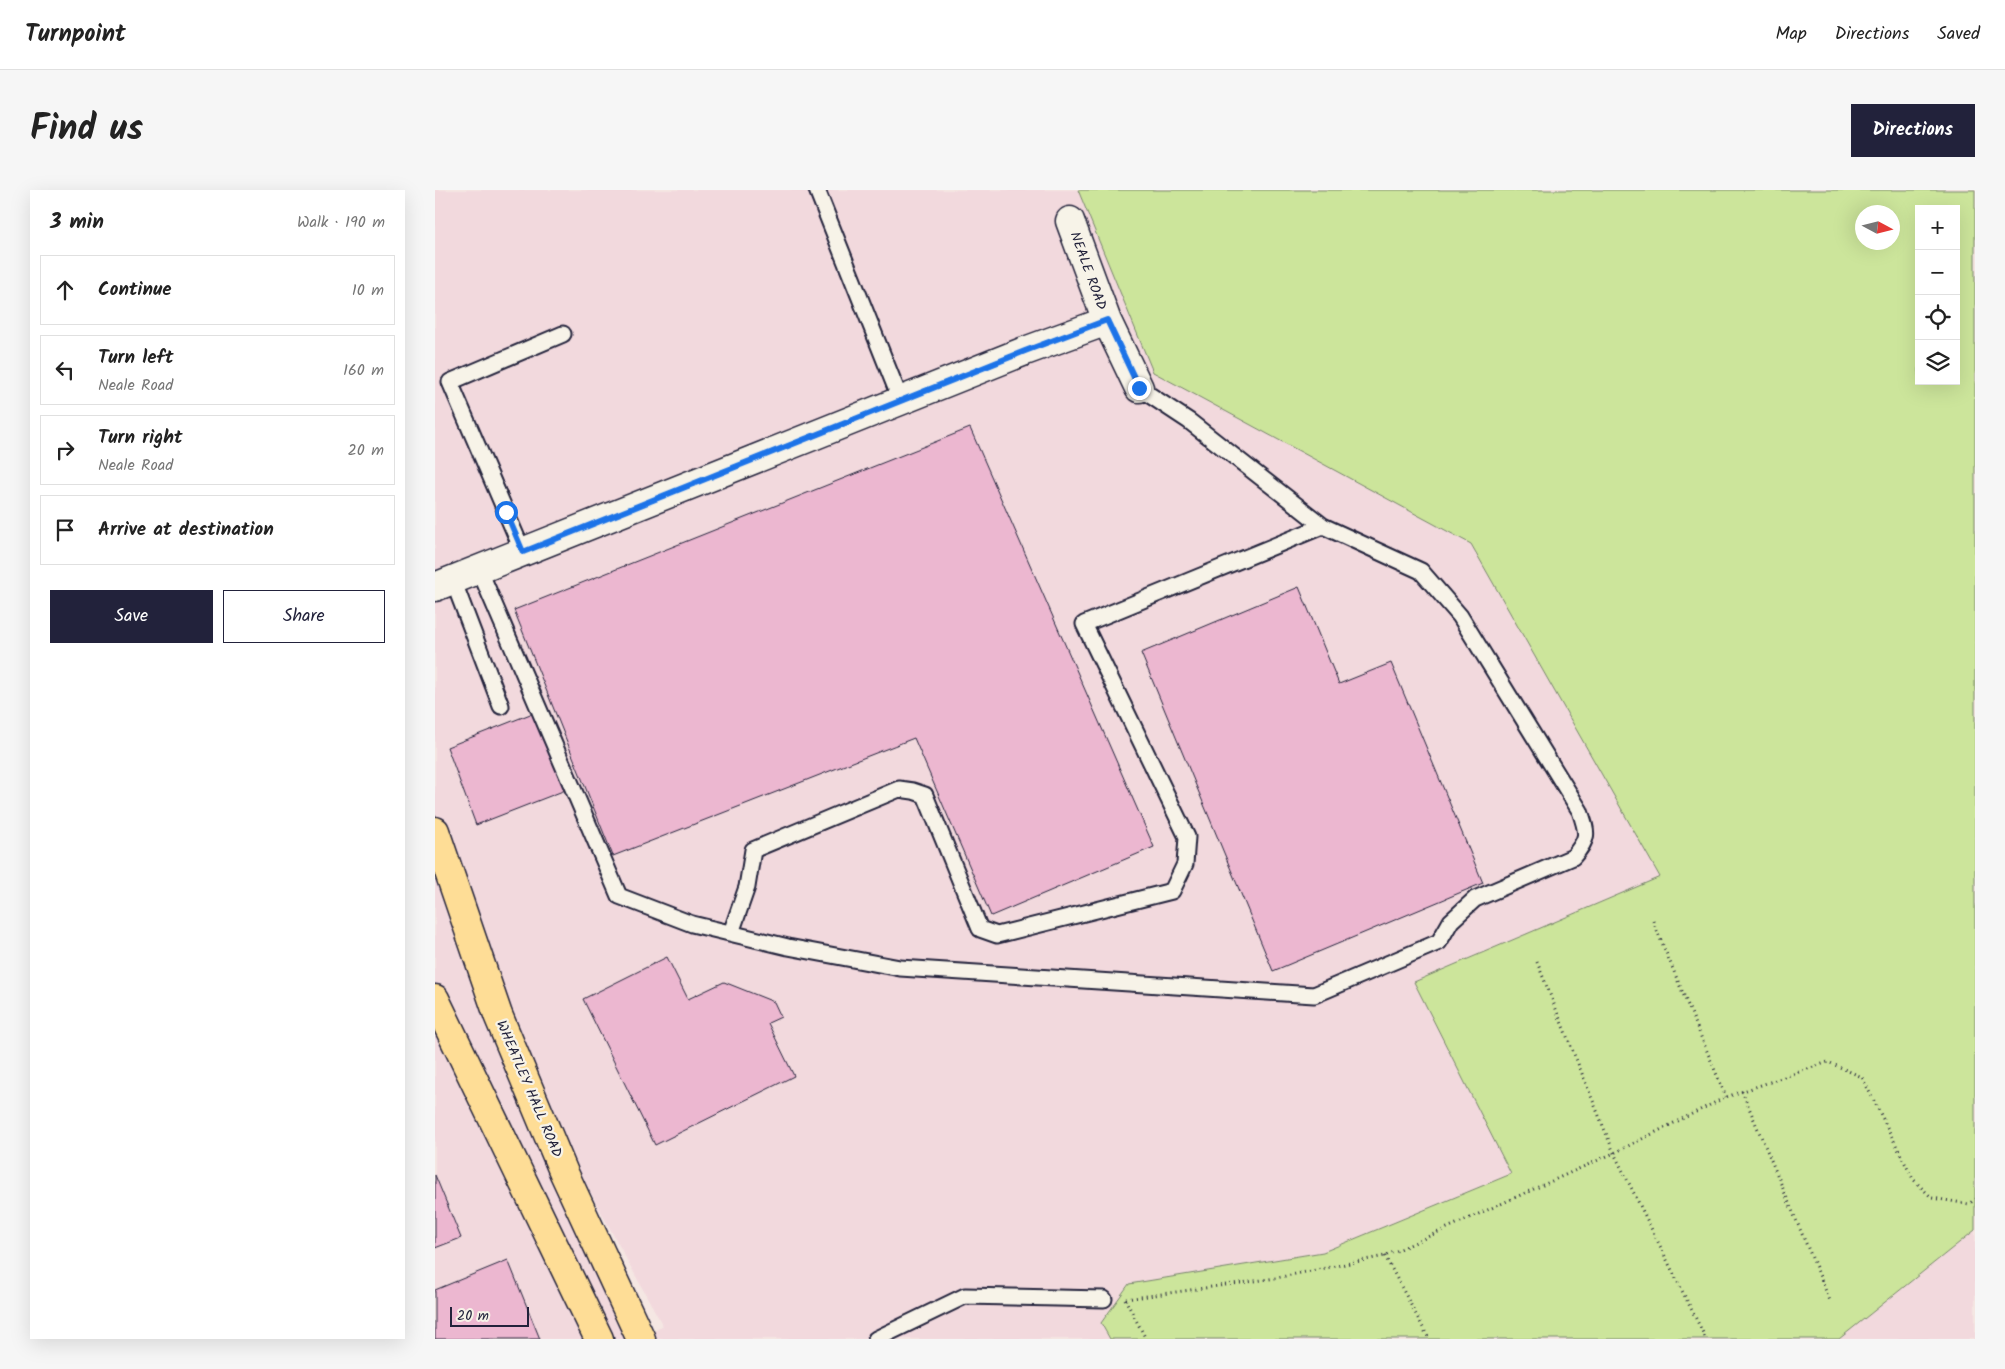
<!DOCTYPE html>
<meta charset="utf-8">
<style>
body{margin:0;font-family:Kalam,sans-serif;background:#f6f6f6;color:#222}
.controls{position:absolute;right:15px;top:15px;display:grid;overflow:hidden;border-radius:0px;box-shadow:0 5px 20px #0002}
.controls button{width:45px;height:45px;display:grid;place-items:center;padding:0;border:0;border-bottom:1px solid #e0e0e0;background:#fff;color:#222;font:25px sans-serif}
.compass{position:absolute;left:1420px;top:15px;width:45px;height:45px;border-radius:50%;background:#fff;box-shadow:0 5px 20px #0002;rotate:97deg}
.scale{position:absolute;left:15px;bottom:12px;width:79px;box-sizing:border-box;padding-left:5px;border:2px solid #22223b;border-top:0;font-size:14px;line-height:18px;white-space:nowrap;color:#22223b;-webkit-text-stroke:4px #f7f3e8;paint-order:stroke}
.stop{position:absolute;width:15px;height:15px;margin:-11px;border:4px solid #1a73e8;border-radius:50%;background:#fff}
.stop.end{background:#1a73e8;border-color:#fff;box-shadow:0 1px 5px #0008}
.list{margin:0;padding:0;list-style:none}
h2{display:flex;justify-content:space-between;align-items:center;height:65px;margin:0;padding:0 20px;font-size:21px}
h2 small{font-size:16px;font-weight:400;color:#767676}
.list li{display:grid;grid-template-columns:32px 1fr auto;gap:15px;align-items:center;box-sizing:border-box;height:70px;margin:0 10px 10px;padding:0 10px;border:1px solid #e0e0e0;border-radius:0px}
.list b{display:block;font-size:19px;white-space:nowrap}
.list p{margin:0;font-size:16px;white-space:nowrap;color:#767676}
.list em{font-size:16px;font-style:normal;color:#767676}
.actions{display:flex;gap:10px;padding:15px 20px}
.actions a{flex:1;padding:11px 0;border:1px solid #22223b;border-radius:0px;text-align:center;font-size:18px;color:#22223b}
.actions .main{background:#22223b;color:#fff}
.icon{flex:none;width:28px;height:28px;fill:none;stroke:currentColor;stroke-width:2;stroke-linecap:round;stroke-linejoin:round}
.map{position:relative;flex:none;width:1540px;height:1149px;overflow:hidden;border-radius:0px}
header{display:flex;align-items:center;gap:30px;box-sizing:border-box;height:70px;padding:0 25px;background:#fff;border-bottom:1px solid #e0e0e0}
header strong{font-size:24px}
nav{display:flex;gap:28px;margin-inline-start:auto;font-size:18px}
.intro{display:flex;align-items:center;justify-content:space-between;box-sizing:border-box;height:120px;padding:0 30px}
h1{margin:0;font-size:35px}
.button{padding:12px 22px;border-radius:0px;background:#22223b;color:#fff;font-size:18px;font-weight:700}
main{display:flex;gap:30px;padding:0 30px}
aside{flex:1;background:#fff;border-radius:0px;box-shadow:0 5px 20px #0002}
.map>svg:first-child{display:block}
</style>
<header>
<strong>Turnpoint</strong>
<nav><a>Map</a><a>Directions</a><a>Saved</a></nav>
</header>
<div class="intro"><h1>Find us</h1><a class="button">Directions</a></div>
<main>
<aside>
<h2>3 min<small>Walk · 190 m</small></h2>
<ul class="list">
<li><svg class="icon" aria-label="ahead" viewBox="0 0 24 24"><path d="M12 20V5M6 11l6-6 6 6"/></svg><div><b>Continue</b></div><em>10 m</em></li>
<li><svg class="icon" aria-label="left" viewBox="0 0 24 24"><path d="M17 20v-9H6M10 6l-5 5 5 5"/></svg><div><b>Turn left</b><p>Neale Road</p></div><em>160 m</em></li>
<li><svg class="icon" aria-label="right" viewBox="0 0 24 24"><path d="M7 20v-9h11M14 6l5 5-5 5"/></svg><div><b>Turn right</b><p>Neale Road</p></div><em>20 m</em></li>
<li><svg class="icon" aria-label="arrive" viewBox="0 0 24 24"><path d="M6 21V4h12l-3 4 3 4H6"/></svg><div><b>Arrive at destination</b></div></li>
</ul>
<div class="actions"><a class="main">Save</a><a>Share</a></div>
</aside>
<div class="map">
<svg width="1540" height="1149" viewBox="0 0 1540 1149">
<rect width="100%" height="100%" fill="#f5e7e3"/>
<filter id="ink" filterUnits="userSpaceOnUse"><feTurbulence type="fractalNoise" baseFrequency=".02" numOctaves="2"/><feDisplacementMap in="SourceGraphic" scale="10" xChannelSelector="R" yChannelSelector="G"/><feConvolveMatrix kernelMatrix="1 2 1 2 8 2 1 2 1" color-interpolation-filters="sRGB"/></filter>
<g filter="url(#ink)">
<!-- built -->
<path fill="#f2d9dd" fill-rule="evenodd" d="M0 0H643L718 182 1036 354 1225 687 979 792 1076 984 888 1062 694 1094 666 1133 675 1149H0ZM143 980 228 1136 207 1148H206Z
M1540 1040V1149H1404Z"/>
<!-- green -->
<path fill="#cce59b" stroke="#77846b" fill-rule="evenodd" d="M643 0H1540V1040L1404 1149H675L666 1133 694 1094 888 1062 1076 984 979 792 1225 687 1036 354 718 182ZM1484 19H1521V191H1484ZM1428 22H1458V52H1428Z"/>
<!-- building -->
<path fill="#ecb7d0" stroke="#22223b" d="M535 238 719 657 556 726 479 548 178 666 79 420Z
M864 397 904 494 956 473 1048 693 838 781 706 463Z
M103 521 133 599 41 635 12 557Z
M232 767 253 809 289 792 339 812 346 827 333 833 359 886 220 955 148 809Z
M0 985 26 1048 0 1058Z
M73 1070 105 1149H0V1100Z"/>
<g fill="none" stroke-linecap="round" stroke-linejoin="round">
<!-- lane casing -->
<g stroke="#22223b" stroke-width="19">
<path id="lane" d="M382 0 466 211
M88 362 15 192 128 144
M44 379 184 706 257 734 353 757 465 778 879 805 1004 752 1016 731 1040 709 1138 667C1154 648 1153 644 1145 621L1025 426 986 381 888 336 754 231 704 198
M18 390 66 516
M296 743 312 697 318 660 464 599 478 601 490 605 545 739 562 745 737 701 750 674 752 647 649 434 888 336
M441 1149 530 1106 669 1109"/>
</g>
<!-- street casing -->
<g stroke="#22223b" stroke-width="31">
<path id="street" d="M635 31 672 131
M0 397 590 161 672 131 704 198"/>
</g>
<!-- highway casing -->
<g stroke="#22223b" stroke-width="31">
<path id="highway" d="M0 641 63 825 129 983 206 1149
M0 809 164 1149"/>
</g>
<!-- path -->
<path stroke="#22223b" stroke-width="3" stroke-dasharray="1 4" stroke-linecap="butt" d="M1218 731 1291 907
M1102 772 1179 963 1271 1149
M1307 901 1396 1113
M950 1066 994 1149
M690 1109 711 1149
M691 1109 841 1088 950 1066 1179 963 1291 907 1393 872 1427 887 1478 989 1497 1008 1534 1014 1540 1009"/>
<!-- lane -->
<use href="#lane" stroke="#f7f3e8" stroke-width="15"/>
<!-- street -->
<use href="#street" stroke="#f7f3e8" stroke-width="28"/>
<!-- highway -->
<use href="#highway" stroke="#fedd96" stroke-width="28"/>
</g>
</g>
<g fill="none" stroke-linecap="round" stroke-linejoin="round" filter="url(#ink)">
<!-- route -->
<path stroke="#1a73e8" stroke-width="6" d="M71 322 88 362 590 161 672 130 704 198"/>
</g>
<g text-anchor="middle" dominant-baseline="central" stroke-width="4.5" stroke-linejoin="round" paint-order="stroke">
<!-- street labels -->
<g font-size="14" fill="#22223b" stroke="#f7f3e8">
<text transform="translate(653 81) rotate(70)">NEALE ROAD</text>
<text transform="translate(94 899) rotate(67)">WHEATLEY HALL ROAD</text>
</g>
</g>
</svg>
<div class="controls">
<button>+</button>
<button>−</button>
<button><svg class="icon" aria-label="locate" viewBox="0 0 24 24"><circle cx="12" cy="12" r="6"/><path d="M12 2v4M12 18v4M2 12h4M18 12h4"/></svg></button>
<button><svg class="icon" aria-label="layers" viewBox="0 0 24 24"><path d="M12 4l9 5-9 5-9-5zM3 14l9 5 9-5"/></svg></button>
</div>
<svg class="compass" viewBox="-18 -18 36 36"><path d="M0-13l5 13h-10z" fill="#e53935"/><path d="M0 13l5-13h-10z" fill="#767676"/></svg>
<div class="scale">20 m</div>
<div class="stop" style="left:71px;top:322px"></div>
<div class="stop end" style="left:704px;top:198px"></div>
</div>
</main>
